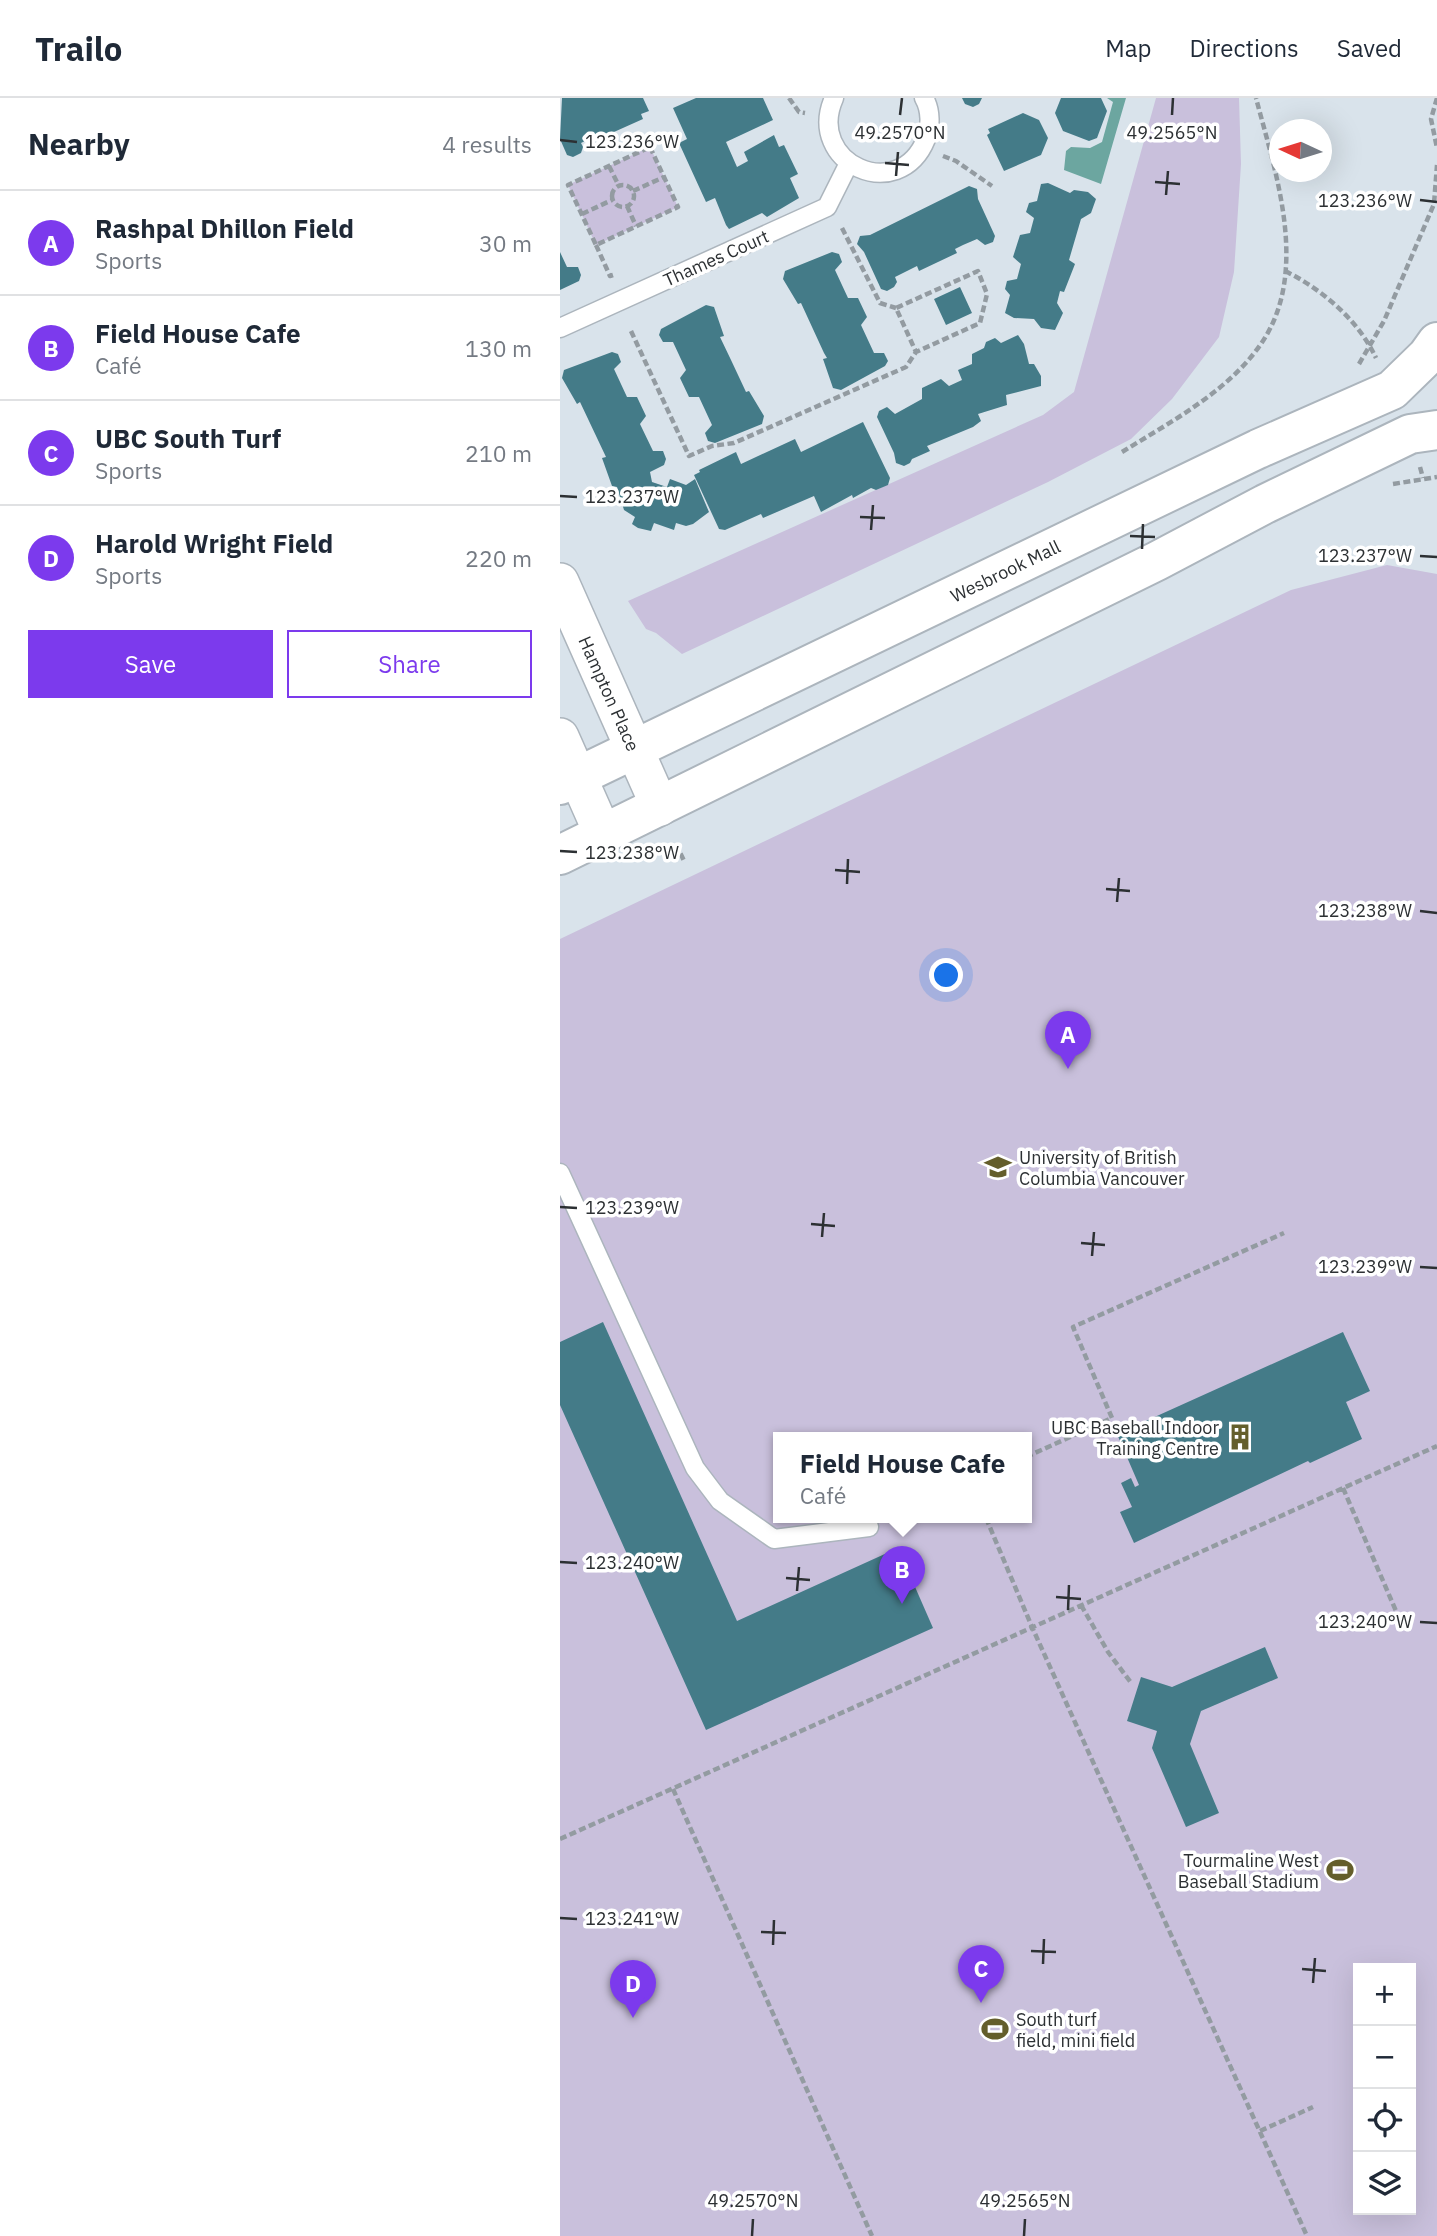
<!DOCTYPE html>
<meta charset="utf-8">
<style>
body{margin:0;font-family:"IBM Plex Sans",sans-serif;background:#f2f2f3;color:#1f2937}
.controls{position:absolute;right:21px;bottom:21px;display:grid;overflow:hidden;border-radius:0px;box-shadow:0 7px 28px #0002}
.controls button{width:63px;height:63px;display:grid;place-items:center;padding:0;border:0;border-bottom:2px solid #e0e1e3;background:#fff;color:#1f2937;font:35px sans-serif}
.compass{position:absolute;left:709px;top:21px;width:63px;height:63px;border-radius:50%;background:#fff;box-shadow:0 7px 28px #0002;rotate:274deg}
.you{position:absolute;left:387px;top:878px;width:24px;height:24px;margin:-18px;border:5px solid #fff;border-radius:50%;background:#1a73e8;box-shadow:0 0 0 10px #1a73e833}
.badge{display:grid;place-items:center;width:46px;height:46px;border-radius:50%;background:#7c3aed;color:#fff;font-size:23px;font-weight:700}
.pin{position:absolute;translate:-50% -58px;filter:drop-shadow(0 2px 4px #0008)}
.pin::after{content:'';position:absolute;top:37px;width:24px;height:21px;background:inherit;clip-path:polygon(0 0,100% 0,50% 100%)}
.popup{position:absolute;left:213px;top:1334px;width:259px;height:91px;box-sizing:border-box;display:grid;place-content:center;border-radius:0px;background:#fff;filter:drop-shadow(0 2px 5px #0005);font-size:23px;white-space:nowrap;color:#747a83}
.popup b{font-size:26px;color:#1f2937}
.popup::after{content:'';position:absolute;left:50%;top:100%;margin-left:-14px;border:14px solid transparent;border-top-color:#fff}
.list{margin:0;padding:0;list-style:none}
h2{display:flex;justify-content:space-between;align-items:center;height:91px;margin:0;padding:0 28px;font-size:30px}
h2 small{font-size:23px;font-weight:400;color:#747a83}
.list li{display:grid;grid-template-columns:46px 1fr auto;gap:21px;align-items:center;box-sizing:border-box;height:105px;padding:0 28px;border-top:2px solid #e0e1e3}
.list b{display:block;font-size:26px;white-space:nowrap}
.list p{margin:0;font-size:23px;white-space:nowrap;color:#747a83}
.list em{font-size:23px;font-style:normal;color:#747a83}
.actions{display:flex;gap:14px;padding:21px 28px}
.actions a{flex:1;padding:16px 0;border:2px solid #7c3aed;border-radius:0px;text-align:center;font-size:24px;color:#7c3aed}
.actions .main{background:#7c3aed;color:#fff}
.icon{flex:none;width:38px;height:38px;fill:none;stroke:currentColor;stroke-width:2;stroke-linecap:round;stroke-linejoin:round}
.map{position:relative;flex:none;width:877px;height:2138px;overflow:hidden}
header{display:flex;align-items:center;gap:42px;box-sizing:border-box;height:98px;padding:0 35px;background:#fff;border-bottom:2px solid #e0e1e3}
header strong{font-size:33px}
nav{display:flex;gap:38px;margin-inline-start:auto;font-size:24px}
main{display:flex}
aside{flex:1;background:#fff}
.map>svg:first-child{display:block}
</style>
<header>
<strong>Trailo</strong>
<nav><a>Map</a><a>Directions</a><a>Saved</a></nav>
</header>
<main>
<aside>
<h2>Nearby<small>4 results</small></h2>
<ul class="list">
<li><span class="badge">A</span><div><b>Rashpal Dhillon Field</b><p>Sports</p></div><em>30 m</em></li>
<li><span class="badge">B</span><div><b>Field House Cafe</b><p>Café</p></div><em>130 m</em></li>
<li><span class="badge">C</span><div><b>UBC South Turf</b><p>Sports</p></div><em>210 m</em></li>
<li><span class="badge">D</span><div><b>Harold Wright Field</b><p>Sports</p></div><em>220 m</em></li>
</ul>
<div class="actions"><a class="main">Save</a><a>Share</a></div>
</aside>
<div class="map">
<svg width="877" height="2138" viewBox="0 0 877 2138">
<rect width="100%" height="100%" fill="#d9e3eb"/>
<!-- green -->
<path fill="#c9c0dc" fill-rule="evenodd" d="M596 0H679L681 66 674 174 659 239 612 301 571 341 488 384 122 556 96 535 86 531 68 503 483 317 514 294Z
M90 49 118 109 36 147 8 87Z
M827 467 877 476V2138H0V841L731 492ZM218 1340H466V1420H218ZM798 1870H851V2112H798Z"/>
<!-- water -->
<path fill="#6ca6a0" d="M547 0H566L541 86 504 72 506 53 511 49 530 50 542 44 553 4Z"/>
<!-- building -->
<path fill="#447b88" d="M2 0H83L89 13 81 16 83 21 45 38 43 34 21 45 23 49 21 55 13 59 7 57 0 41Z
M136 0H203L213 22 166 44 177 69 188 63 184 54 214 37 219 49 224 47 238 76 230 80 239 100 207 119 202 115 169 131 166 127 155 100 146 104 119 45 127 41 113 10Z
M402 0H422L419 6 413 9 405 6Z
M501 0H541L547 13 537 40 529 43 503 33 495 15Z
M463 15 479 22 488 40 481 57 444 73 427 37 430 35 428 31Z
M488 85 510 95 514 92 528 94 536 101 531 115 521 121 509 162 515 166 504 194 500 193 497 205 503 215 495 232 481 230 474 221 454 220 445 215 450 197 445 191 447 183 457 181 461 166 453 159 460 137 470 135 474 120 466 114 469 105 477 103 481 86Z
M409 88 417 91 418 101 435 138 433 144 425 147 417 141 403 147 395 151 397 155 359 173 357 168 335 179 337 184 334 189 327 193 321 191 304 154 297 146 300 138 310 137Z
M0 154 7 169H18L21 177 19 183 0 192Z
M272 154 279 156 282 164 275 172 288 200H298L307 219 301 227 314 255H324L328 263 325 268 281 292 273 290 263 261 267 260 264 255 241 205 238 206 223 181 225 173Z
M400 189 412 215 386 227 374 201Z
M146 207 154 209 164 238 160 239 171 262 186 294 189 293 204 318 202 326 155 345 148 343 145 335 152 327 139 299H129L120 280 126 272 113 244H103L99 237 101 231Z
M458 237 464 246 469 266H474L481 278V288L446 297 447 307 418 316 421 323 413 329 367 348 370 353 352 361 350 365 344 368 336 365 334 355 317 319 319 313 327 309 335 316 362 301V290L381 281 389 288 402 282 398 272 412 266V256L424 250 426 244 435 240 441 245Z
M52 254 58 256 61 264 54 271 67 299H77L86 318 80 326 93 353H103L106 361 104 367 90 374 92 384 107 389 110 381 126 387 135 381 149 414 133 426 126 428 116 425 114 432 94 425 91 433 78 430 72 426 75 419 64 412 57 389 52 388 42 360 46 359 20 304 17 306 2 280 4 272Z
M303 324 330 380 328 387 316 392 311 390 293 400 292 397 261 414 254 398 203 420 201 416 165 432 159 431 134 377 140 374 139 372 176 354 181 366 235 341 241 354Z
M43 1224 177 1523 338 1450 373 1530 146 1632 0 1307V1244Z
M783 1234 810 1293 786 1304 802 1341 750 1365 748 1363 574 1445 560 1414 572 1409 561 1385 571 1380 575 1389 579 1387 557 1336Z
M705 1549 718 1580 641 1613 630 1646 659 1715 626 1729 592 1650 597 1633 567 1623 581 1579 612 1589Z"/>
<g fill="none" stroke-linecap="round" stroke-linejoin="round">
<!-- lane casing -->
<g stroke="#acb5bd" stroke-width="21">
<path id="lane" d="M274 0C245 65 339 108 366 41 371 29 371 12 364 0
M0 230 267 109 289 65
M0 1075 135 1370 160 1403 214 1441 309 1429"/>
</g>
<!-- street casing -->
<g stroke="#acb5bd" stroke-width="40">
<g id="street">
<path id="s1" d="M0 484 100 709"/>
<path d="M0 639 43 736"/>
</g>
</g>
<!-- secondary casing -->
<g stroke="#acb5bd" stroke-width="42">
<g id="secondary">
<path id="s2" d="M0 687 698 351 832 292 867 258 877 244"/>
<path d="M0 757 597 463 705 406 850 336 877 332"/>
</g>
</g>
<!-- path -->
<path stroke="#939ba1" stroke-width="4.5" stroke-dasharray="7 3.5" stroke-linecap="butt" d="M229 0 239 14 245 15
M877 0 871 21 877 50
M90 49 118 109 36 147 8 87Z
M383 58 396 63 432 88
M49 68 59 88
M52 98a11 11 0 1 1 22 0a11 11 0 1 1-22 0Z
M73 93 104 79
M67 108 76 128
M22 116 52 102
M282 130 320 205 336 210
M36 147 50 178 53 177
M725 173C762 191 799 223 816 260
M71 233 129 358 152 348 174 345 346 269 356 254 420 225 427 196 418 173 336 210 356 254
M799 266 824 223 874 106 877 67
M562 354C612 323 675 290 706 238 748 167 715 73 696 0
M860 369 863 380
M833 386 877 379
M116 746 125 765
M372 1338 373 1340
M466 1359 552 1320 513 1229 724 1135
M783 1390 842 1527
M426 1420 472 1529 747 2138
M521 1507 548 1554 572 1586
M113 1691 312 2138
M0 1741 877 1348
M700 2033 753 2009"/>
<!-- lane -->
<use href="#lane" stroke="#fff" stroke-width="18"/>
<!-- street -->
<use href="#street" stroke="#fff" stroke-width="37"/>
<!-- secondary -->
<use href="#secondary" stroke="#fff" stroke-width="38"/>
</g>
<!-- ticks -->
<path fill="none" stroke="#2c3033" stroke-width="2.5" d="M340 17 342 0M612 17 613 0M0 42 17 44M325 65 349 67M336 78 338 54M595 84 620 86M606 97 608 73M860 102 877 104M0 398 17 399M300 419 325 420M311 432 313 407M570 438 595 439M582 451 583 426M860 458 877 459M0 753 17 754M275 772 300 774M287 786 288 761M546 791 570 793M557 804 559 780M860 813 877 815M0 1109 17 1110M251 1126 275 1128M262 1139 264 1115M521 1145 545 1147M532 1158 534 1134M860 1169 877 1170M0 1464 17 1465M226 1480 250 1482M237 1493 239 1469M496 1499 521 1501M508 1512 509 1487M860 1524 877 1525M0 1820 17 1821M201 1834 226 1835M213 1847 214 1822M471 1853 496 1854M483 1866 484 1841M742 1871 766 1873M753 1885 755 1860M192 2138 193 2121M464 2138 465 2121"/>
<!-- icons -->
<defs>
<g id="university-bare" transform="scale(2.1)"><path d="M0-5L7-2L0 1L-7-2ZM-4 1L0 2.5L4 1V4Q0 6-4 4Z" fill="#645e2b" stroke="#fff" stroke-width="2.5" paint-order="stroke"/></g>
<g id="building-bare" transform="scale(2.1)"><path d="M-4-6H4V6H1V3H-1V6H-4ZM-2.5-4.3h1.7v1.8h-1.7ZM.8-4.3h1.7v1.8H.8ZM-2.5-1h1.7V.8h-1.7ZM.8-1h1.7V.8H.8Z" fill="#645e2b" stroke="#fff" stroke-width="2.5" paint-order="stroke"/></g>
<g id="stadium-bare" transform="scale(2.1)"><path d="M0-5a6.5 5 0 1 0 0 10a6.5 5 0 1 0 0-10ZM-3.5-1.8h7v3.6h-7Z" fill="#645e2b" stroke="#fff" stroke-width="2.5" paint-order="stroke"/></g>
</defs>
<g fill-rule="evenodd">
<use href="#university-bare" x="438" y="1069"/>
<use href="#building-bare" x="680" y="1339"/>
<use href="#stadium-bare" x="780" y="1772"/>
<use href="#stadium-bare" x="435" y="1931"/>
</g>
<g text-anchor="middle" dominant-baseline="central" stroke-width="7" stroke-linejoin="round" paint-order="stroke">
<!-- street labels -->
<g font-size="18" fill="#2c3033" stroke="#fff">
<text transform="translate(156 160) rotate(-24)">Thames Court</text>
<text stroke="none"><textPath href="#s2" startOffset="494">Wesbrook Mall</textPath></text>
<text stroke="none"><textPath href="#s1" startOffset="122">Hampton Place</textPath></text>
</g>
<!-- poi labels -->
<g font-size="18" fill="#2c3033" stroke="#fff" text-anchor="start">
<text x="459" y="1059">University of British<tspan x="459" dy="21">Columbia Vancouver</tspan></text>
<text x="659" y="1329" text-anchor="end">UBC Baseball Indoor<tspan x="659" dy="21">Training Centre</tspan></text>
<text x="759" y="1762" text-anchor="end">Tourmaline West<tspan x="759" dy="21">Baseball Stadium</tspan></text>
<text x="456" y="1921">South turf<tspan x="456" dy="21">field, mini field</tspan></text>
</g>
</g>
<g font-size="18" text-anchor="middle" fill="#2c3033" stroke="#fff" stroke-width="7" stroke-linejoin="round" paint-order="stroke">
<text x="340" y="41">49.2570°N</text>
<text x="612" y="41">49.2565°N</text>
<text x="72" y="50">123.236°W</text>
<text x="805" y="109">123.236°W</text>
<text x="72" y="405">123.237°W</text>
<text x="805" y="464">123.237°W</text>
<text x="72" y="761">123.238°W</text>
<text x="805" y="819">123.238°W</text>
<text x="72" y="1116">123.239°W</text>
<text x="805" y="1175">123.239°W</text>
<text x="72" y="1471">123.240°W</text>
<text x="805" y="1530">123.240°W</text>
<text x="72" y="1827">123.241°W</text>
<text x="193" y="2109">49.2570°N</text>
<text x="465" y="2109">49.2565°N</text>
</g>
</svg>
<div class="controls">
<button>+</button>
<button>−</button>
<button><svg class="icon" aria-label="locate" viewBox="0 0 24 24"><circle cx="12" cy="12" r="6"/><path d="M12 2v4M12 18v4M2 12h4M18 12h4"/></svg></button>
<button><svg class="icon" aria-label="layers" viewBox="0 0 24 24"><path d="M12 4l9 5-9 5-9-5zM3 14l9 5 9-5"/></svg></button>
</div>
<svg class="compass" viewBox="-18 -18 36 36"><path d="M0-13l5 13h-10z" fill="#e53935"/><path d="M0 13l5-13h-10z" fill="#747a83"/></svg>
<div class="you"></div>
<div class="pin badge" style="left:508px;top:971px">A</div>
<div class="pin badge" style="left:342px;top:1506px">B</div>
<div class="popup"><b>Field House Cafe</b>Café</div>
<div class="pin badge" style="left:421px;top:1905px">C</div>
<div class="pin badge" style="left:73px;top:1920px">D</div>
</div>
</main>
